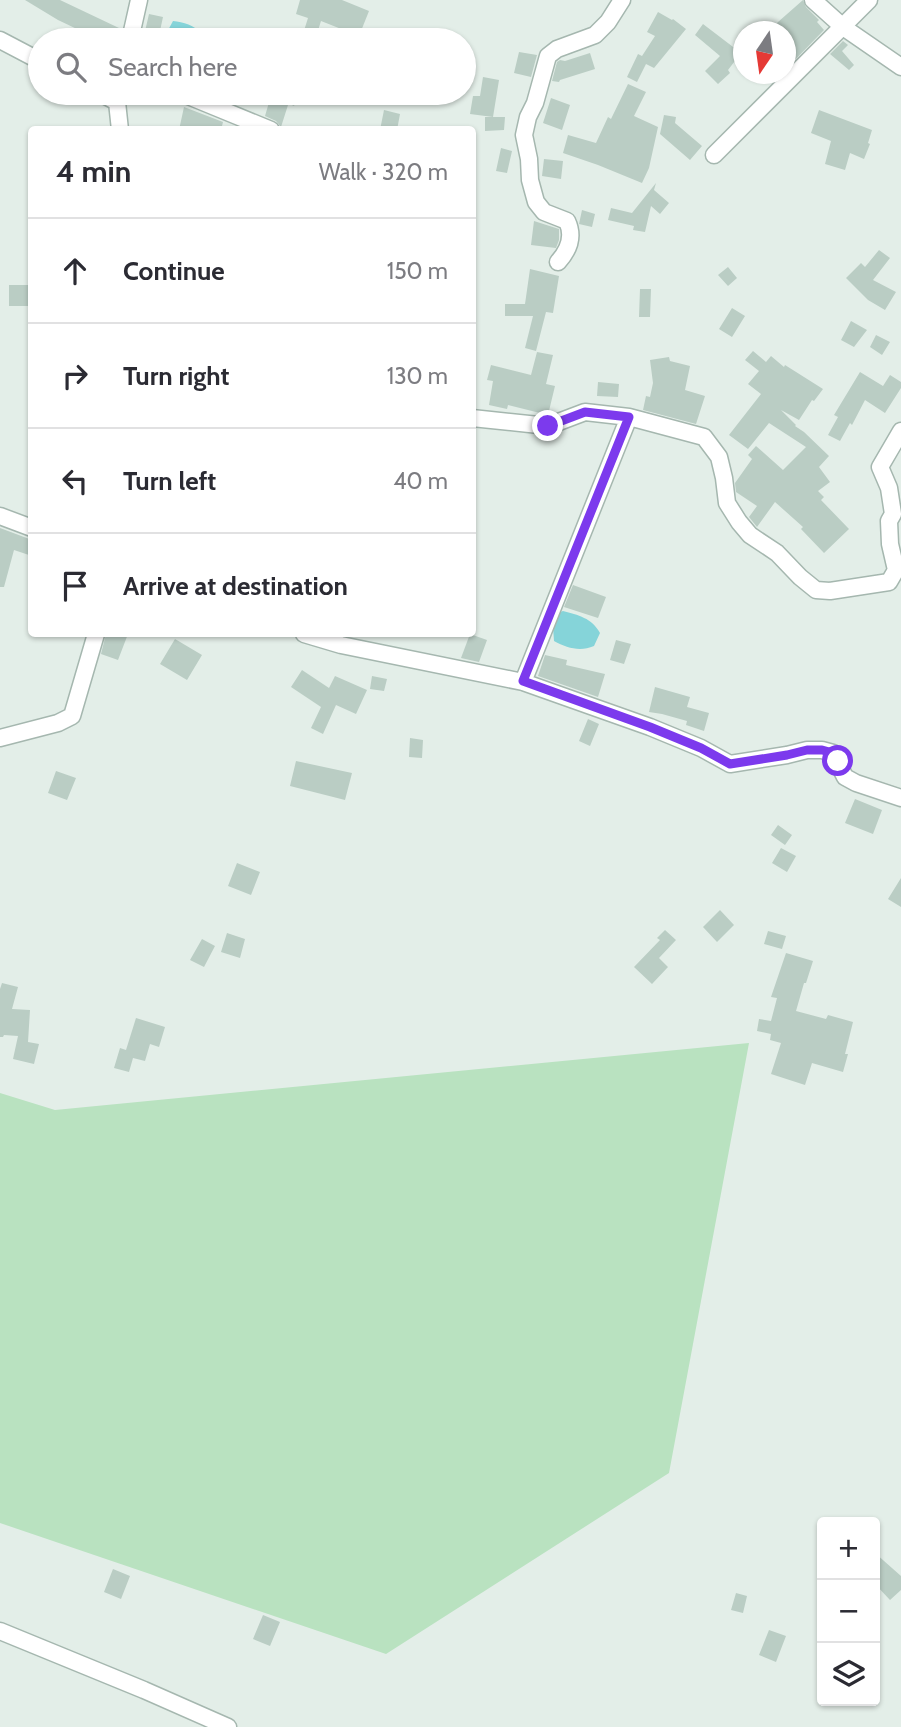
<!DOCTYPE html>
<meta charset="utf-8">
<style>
body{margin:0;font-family:Cabin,sans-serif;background:#f7f7f7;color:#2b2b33}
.controls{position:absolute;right:21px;bottom:21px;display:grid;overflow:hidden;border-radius:7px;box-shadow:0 2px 5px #0004}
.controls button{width:63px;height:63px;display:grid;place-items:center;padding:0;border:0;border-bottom:2px solid #e1e1e2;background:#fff;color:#2b2b33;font:35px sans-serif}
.compass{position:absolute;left:733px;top:21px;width:63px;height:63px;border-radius:50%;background:#fff;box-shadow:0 2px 5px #0004;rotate:193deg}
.stop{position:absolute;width:21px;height:21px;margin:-16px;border:5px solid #7c3aed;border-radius:50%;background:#fff}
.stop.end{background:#7c3aed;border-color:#fff;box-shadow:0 2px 7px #0008}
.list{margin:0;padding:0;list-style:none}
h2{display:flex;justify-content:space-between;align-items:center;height:91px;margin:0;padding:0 28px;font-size:30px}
h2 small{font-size:23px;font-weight:400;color:#7c7c81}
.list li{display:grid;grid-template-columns:46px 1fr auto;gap:21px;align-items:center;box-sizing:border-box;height:105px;padding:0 28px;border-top:2px solid #e1e1e2}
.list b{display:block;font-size:26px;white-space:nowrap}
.list em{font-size:23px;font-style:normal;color:#7c7c81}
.icon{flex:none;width:38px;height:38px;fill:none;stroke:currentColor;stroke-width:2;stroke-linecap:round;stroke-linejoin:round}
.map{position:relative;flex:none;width:901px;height:1727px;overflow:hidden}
.search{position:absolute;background:#fff;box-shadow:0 2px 5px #0004;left:28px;top:28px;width:448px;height:77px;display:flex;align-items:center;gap:18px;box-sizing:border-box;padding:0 24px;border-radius:38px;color:#7c7c81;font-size:26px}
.panel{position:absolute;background:#fff;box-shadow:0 2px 5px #0004;left:28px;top:126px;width:448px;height:511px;border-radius:7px}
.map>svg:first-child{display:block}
</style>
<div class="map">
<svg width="901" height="1727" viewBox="0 0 901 1727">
<rect width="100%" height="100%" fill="#e3eee8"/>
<!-- green -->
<path fill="#b9e2c0" d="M749 1043 669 1473 386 1654 0 1523V1093L55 1110Z"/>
<!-- water -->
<path fill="#85d4d9" d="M173 21C183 22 195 25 201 34L200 40H164L166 34Z
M563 611C578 615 592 618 600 633L594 646C580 652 567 648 554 641L553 627 555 614Z"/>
<!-- building -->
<path fill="#bacdc4" d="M25 0H60L119 28 113 40H100L58 20Z
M300 0H342L369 11 359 36 321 21 315 40H301L308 18 296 14Z
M803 0 806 7 819 20 817 22 824 30 786 69V32H769L778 22Z
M658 12 672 20 673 19 686 29 654 68 646 64 637 82 627 77 638 54 642 56 655 36 647 32Z
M149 14 163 17 158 40H143Z
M703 24 741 53 728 70 730 73 718 84 705 71 720 56 695 35Z
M843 41 848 45 842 51 854 65 849 70 830 54Z
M519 52 537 55 531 77 514 73Z
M590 53 595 69 560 80 559 82 552 81 557 62 560 60 565 61Z
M483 77 499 80 493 117 470 114 473 96H480Z
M628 84 646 92 634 116 658 127 649 168 642 183 598 165 563 153 568 135 596 143 608 117 611 119Z
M264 93H300L294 106Z
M551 98 570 105 562 130 543 123Z
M270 99 288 105 281 127 276 121 265 116Z
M184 107 223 122 221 130H179Z
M384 110 400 114 397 130H380Z
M819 110 872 130 868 143 870 144 864 159 850 153 845 170 825 164 831 141 811 133Z
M664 115 676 117 675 123 702 146 690 160 660 134Z
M485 117H505L504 130 485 131Z
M501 148 512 151 507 173 496 171Z
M544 159 563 161 561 179 542 176Z
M656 183 654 190 669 203 660 214 651 206 645 232 633 230 634 226 608 220 611 208 632 213Z
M582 210 595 214 592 227 579 224Z
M534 221 559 229V240L556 248 531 245Z
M879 250 890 258 873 280 896 292 885 310 868 300 846 278 861 263 865 267Z
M728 267 737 278 728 286 718 275Z
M530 269 559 276 553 313 546 312 536 351 525 348 533 316H505V304H525Z
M9 285H32V306H9Z
M640 289H651L650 317H639Z
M732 308 745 316 732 337 719 329Z
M851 321 867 330 854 347 841 340Z
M876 335 890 342 882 355 870 347Z
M753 351 766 362 771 356 784 367 785 365 823 389 814 401 812 400 799 420 781 410 796 425 795 426 804 432 829 456 819 467 830 482 818 491 824 497 821 500 849 529 824 553 801 529 803 527 775 502 757 527 749 517 757 506 736 492 735 483 752 459 748 455 756 446 783 470 806 447 769 423 748 449 729 435 761 394 748 384 759 371 745 360Z
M537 352 553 355 546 384 555 386 548 415 508 405 507 409 489 405 493 381 487 380 491 365 531 375Z
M669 357 670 361 690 366 685 390 705 396 696 424 643 410 646 396 650 397 653 383 650 360Z
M860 372 883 386 890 375 901 382V388L885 413 865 400 852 425 850 423 840 441 828 435 838 417 834 415Z
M598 382 619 384 618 397 597 396Z
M0 528 32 540V556L14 550 4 587H0Z
M573 585 606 597 598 618 564 607Z
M106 634H128L118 660 101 654Z
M470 634 487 640 479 662 461 658Z
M175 639 202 655 187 680 160 664Z
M616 640 631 644 624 664 610 660Z
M545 655 567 660 566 665 605 674 598 697 538 676Z
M302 670 329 688 335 676 367 690 356 714 336 705 323 734 311 728 321 707 291 687Z
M372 676 387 679 384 691 370 689Z
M655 687 690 697 687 707 709 713 704 731 686 725 687 721 662 714 649 712Z
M588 719 599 724 590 746 579 741Z
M410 738 423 740 422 758 409 757Z
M296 761 352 773 345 800 290 786Z
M56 771 76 778 67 800 48 793Z
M855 799 882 810 873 834 845 823Z
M778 825 792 835 785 845 771 835Z
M781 848 796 856 787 872 772 863Z
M237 863 260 872 251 895 228 886Z
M901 878V907L888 899Z
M720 910 734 925 717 942 703 927Z
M665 930 676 940 659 958 668 967 652 984 634 967 660 940 657 938Z
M768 931 786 936 782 949 764 944Z
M227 933 245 939 240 958 221 952Z
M202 939 215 946 204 967 190 960Z
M786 953 813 961 806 983H804L796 1011 826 1019 828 1015 853 1022 845 1054H848L843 1072 812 1063 805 1085 771 1074 781 1043 770 1040 771 1034 757 1031 759 1019 771 1021 777 998 771 997Z
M2 983 18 987 12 1009 30 1010 28 1042 39 1044 34 1064 13 1059 18 1036 4 1035 3 1037H0V989Z
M136 1018 165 1027 159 1047 150 1044 145 1061 133 1058 129 1072 114 1068 120 1048 126 1050Z
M875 1553 901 1576V1590L890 1600 875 1584Z
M113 1569 130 1576 121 1599 104 1592Z
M736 1593 747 1596 743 1613 731 1610Z
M263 1615 280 1622 270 1646 253 1639Z
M769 1630 786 1636 776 1662 759 1655Z"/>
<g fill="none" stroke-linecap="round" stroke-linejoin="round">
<!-- minor casing -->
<g stroke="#a5b7af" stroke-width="19">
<path id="minor" d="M813 0 843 27 901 67
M0 40 40 61
M130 40 139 0
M100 93 117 102
M119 93 117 102 120 130
M181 93 271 130
M714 155 869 0
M558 262C569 250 574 236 567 221L544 212 536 202 530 180 529 159 524 135 528 117 535 103 548 56 557 49 595 35 608 22 622 0
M472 418 548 426 585 412 629 417 704 437 719 457 724 478 727 503 739 522 750 535 777 553 800 577 816 590 830 591 889 582 896 570 890 544 889 521 893 514 889 488 880 467 901 431
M0 516 32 528
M304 634 341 645 523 682 650 727 701 748 730 764 787 755 807 750H822L833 753 845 777 856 783 901 798
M523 682 629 417
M0 738 58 723 72 716 96 634
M0 1631 144 1690 228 1727"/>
</g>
<!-- minor -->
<use href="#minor" stroke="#fff" stroke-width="16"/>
</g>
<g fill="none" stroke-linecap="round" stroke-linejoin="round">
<!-- route -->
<path stroke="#7c3aed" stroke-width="9" d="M548 426 585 412 629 417 523 681 650 727 701 748 730 764 787 755 807 750H822L833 753 838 761"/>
</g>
</svg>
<div class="controls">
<button>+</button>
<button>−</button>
<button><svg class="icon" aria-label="layers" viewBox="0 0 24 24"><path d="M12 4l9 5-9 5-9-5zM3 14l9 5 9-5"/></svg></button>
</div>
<svg class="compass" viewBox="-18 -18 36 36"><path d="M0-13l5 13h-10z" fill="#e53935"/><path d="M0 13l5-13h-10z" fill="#7c7c81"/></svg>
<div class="stop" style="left:838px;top:761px"></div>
<div class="stop end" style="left:548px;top:426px"></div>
<div class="search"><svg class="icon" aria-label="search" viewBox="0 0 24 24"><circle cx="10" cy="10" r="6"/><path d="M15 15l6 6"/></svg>Search here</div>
<section class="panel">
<h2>4 min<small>Walk · 320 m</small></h2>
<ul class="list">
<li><svg class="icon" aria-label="ahead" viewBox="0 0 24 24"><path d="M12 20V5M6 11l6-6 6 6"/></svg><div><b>Continue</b></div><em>150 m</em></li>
<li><svg class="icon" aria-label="right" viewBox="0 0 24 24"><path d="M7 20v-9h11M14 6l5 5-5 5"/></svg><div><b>Turn right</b></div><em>130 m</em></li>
<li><svg class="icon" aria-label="left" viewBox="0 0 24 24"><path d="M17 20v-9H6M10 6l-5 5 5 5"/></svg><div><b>Turn left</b></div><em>40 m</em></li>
<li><svg class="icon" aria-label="arrive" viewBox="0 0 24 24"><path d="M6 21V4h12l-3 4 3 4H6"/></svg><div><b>Arrive at destination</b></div></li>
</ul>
</section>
</div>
